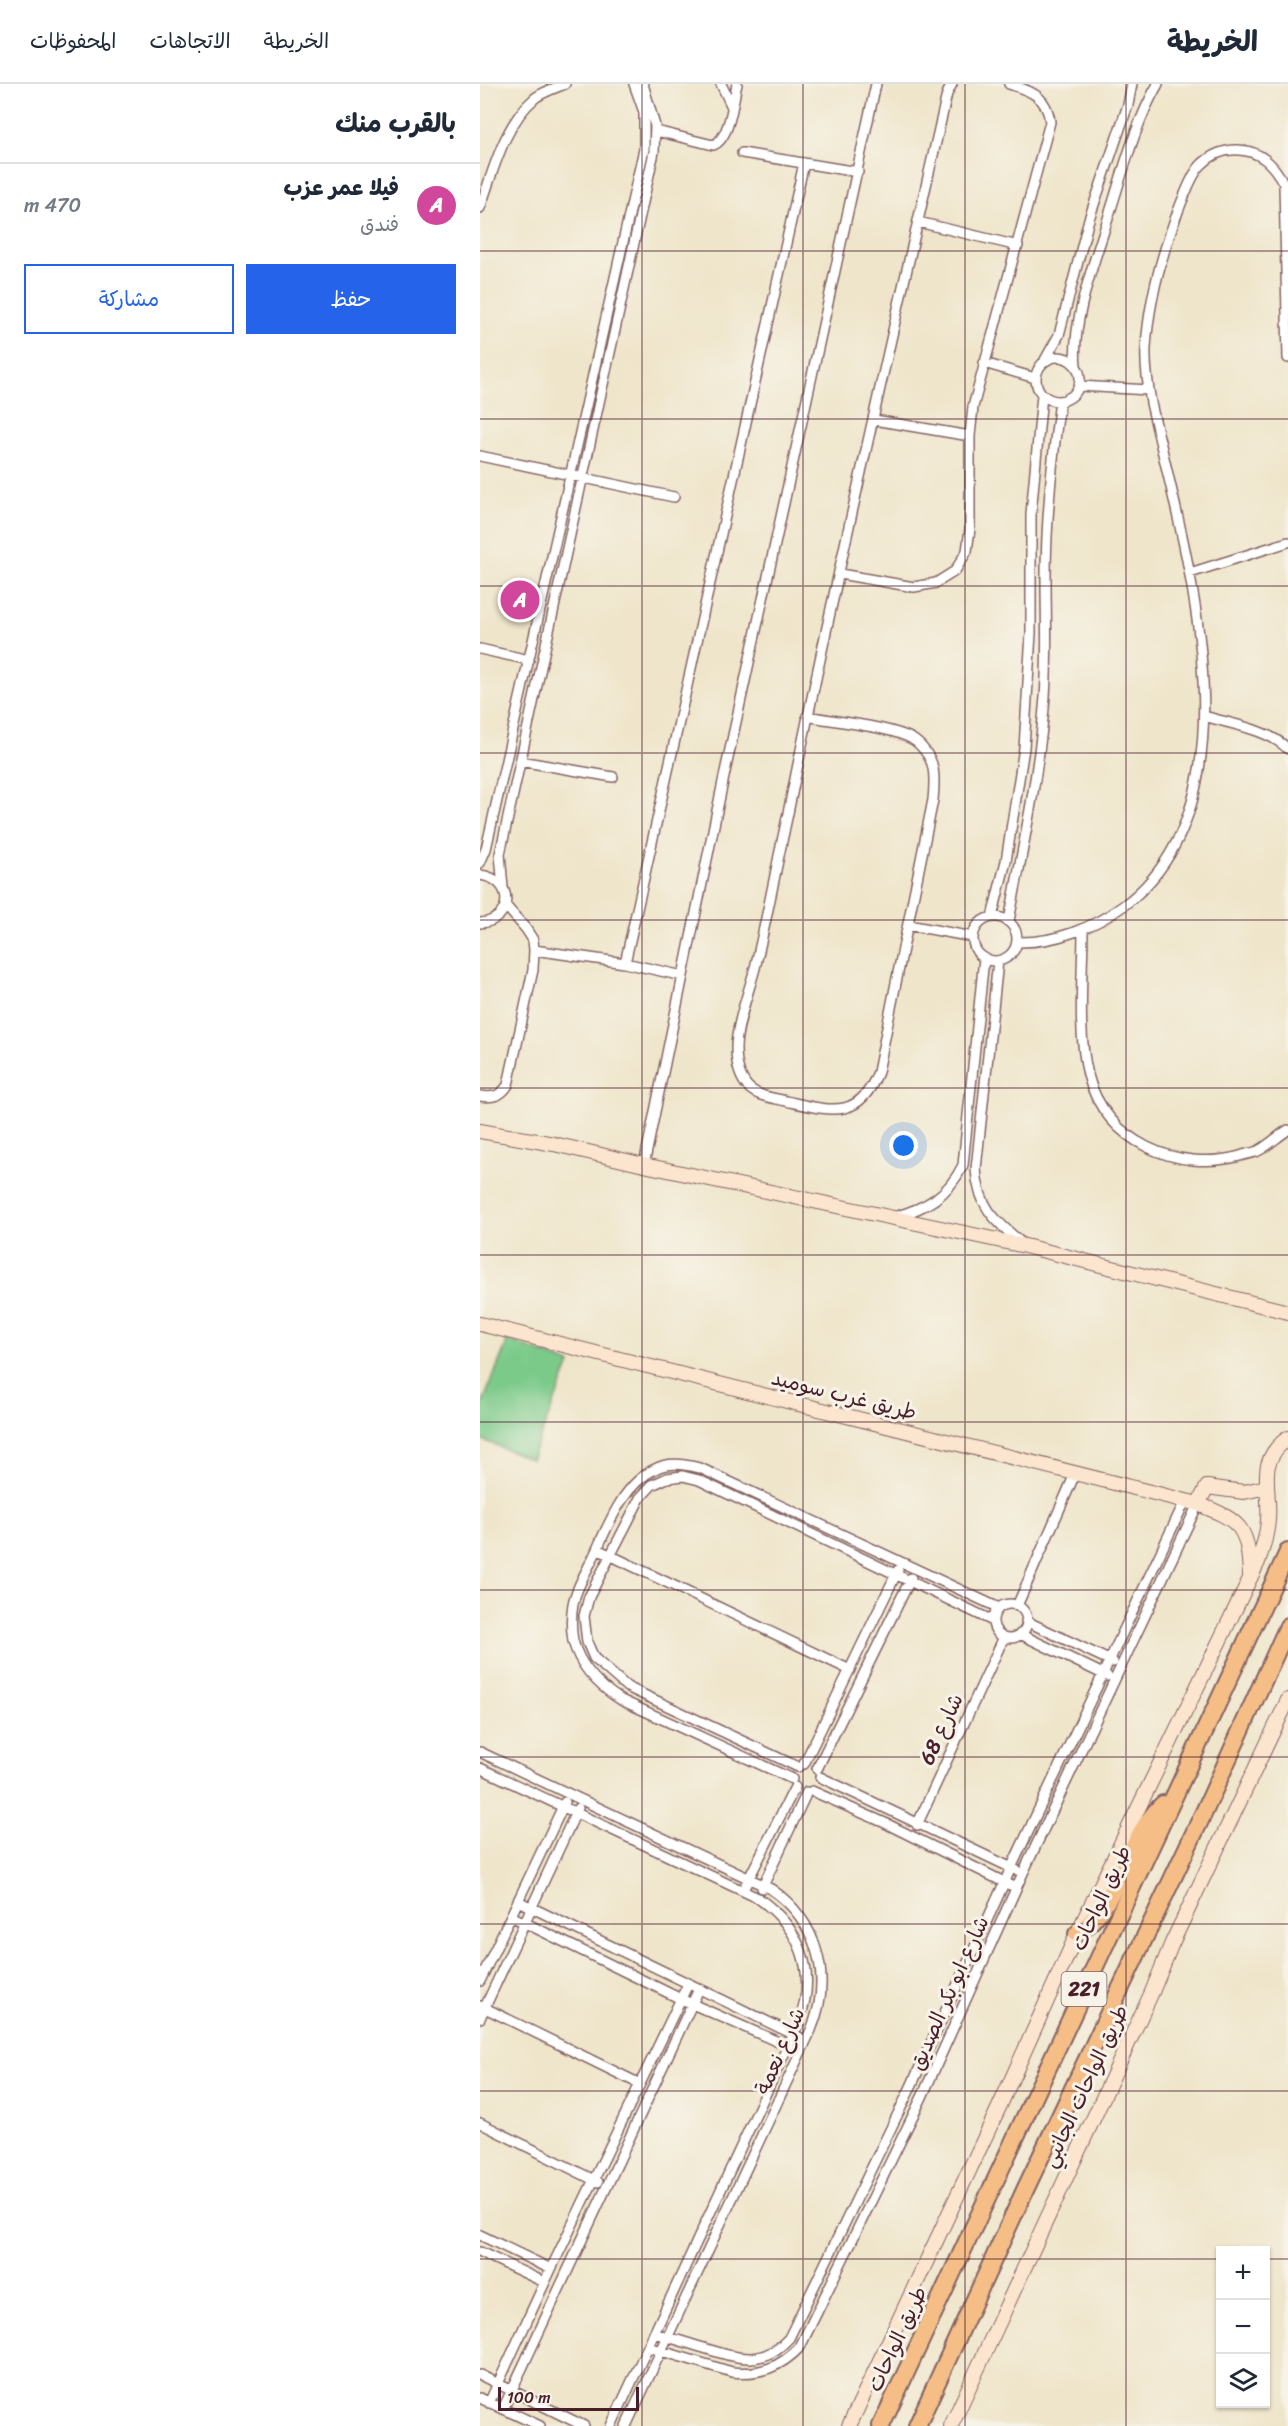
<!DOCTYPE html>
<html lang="ar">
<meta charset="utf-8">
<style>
body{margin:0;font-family:Sriracha,"Playpen Sans Arabic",sans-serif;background:#f6f6f7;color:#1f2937;direction:rtl}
.controls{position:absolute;right:18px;bottom:18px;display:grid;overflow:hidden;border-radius:0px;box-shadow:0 2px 4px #0004}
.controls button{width:54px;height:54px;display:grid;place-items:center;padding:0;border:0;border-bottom:2px solid #e0e1e3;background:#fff;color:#1f2937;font:30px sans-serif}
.scale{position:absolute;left:18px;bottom:15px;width:141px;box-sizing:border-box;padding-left:6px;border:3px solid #4a1f2b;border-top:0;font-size:16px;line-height:21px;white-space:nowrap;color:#4a1f2b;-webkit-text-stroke:4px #f7f3e8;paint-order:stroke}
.you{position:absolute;left:424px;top:1062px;width:21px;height:21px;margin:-15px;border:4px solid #fff;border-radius:50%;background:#1a73e8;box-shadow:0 0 0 9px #1a73e833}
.badge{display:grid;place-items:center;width:39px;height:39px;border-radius:50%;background:#2563eb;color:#fff;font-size:20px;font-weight:700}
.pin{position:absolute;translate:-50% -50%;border:3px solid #fff;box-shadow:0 2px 6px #0006}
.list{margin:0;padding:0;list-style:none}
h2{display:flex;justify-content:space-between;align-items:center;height:78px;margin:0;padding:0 24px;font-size:26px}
h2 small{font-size:20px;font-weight:400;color:#747a83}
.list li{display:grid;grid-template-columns:39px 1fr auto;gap:18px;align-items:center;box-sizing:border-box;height:84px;padding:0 24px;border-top:2px solid #e0e1e3}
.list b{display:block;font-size:22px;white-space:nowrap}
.list p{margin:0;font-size:20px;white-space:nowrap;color:#747a83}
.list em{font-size:20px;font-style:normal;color:#747a83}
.actions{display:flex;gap:12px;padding:18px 24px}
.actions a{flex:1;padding:14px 0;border:2px solid #2563eb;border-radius:0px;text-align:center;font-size:21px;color:#2563eb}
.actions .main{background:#2563eb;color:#fff}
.icon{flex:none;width:33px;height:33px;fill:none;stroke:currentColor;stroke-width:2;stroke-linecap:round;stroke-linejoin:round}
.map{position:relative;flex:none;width:808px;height:2342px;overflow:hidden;direction:ltr}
header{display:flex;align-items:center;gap:36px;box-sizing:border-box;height:84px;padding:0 30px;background:#fff;border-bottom:2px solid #e0e1e3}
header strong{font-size:28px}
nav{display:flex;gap:33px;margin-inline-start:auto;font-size:21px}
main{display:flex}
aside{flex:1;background:#fff}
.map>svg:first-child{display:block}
</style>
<header>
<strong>الخريطة</strong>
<nav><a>الخريطة</a><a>الاتجاهات</a><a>المحفوظات</a></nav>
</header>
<main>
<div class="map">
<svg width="808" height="2342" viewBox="0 0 808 2342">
<rect width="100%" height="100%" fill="#f7f3e8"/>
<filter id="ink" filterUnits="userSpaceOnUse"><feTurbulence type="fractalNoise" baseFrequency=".0167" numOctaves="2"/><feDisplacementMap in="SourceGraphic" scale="12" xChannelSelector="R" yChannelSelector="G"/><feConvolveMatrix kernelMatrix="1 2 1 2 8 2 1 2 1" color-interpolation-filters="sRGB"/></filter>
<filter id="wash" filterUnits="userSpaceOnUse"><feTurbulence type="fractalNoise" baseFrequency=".008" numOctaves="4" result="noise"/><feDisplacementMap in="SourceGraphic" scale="24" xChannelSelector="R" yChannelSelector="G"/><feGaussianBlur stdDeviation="1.35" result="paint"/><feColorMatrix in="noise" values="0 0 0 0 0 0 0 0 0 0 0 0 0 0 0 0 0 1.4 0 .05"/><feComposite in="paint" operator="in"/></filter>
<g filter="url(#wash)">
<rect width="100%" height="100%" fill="#efe5ca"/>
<!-- green -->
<path fill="#7cca8a" stroke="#63745a" stroke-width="1.5" d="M28 1256 90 1280 51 1375 0 1355V1326Z"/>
</g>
<g filter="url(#ink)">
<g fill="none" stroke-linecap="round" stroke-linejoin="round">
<!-- street casing -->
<g stroke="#846463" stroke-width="12">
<path id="street" d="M241 0 252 23
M176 47 233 61C250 55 253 17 257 0
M262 69 378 88
M0 124C13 88 24 40 55 14 63 8 75 4 85 0
M438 138 538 162
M556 295a22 22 0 1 1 44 0a22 22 0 1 1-44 0Z
M565 276 579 251 609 135 648 21 652 0
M504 279 555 294
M596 282C591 235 617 171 631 125 644 84 656 38 678 0
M599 302 669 306
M394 336 490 352
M0 372 194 413
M710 489 808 458
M360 490 434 503 456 499 475 487 487 467 490 445V352L493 323 570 38C567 12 551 7 529 0
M0 565 49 576
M327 632C352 637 412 643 432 655 441 660 451 673 453 684 455 695 454 706 453 716L398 988C379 1038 348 1026 306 1017 294 1014 278 1013 268 1003 259 993 256 977 256 964 256 942 269 907 275 884 287 834 296 784 307 734 356 492 412 251 467 10L472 0
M724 632C750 640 788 645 808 665
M40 677 133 693
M0 779 6 765 164 65V28L154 0
M0 791C35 795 34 837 0 839
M23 804 20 770 174 68 175 42 163 0
M493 855a22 22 0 1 1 44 0a22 22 0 1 1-44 0Z
M512 833 526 777 544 664 551 549V430L562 311
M529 837C543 763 559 689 565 613 568 573 566 534 566 494 566 435 572 376 580 317
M428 841 493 853
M603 845C603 890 597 948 608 991 625 1058 698 1089 760 1072 766 1070 773 1069 778 1067 788 1062 798 1052 808 1046
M537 858C574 859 613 844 643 822 785 717 703 461 671 319 668 301 665 283 666 264 669 213 683 165 702 117 707 106 712 90 721 81 731 71 745 65 759 66 781 67 794 81 804 100L808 274
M54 866 145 879 203 892
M518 877 496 1085C498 1124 516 1137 544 1161
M145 879 324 79
M0 1012C13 1014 21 1012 28 1001L53 886 54 866 53 856 46 845 25 821
M164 1081 245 688 396 0
M414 1133C446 1124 468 1112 483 1081L504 874
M117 1465 370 1586
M513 1537a17 17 0 1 1 34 0a17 17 0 1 1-34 0Z
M537 1522 595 1390
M546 1537 633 1578
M540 1550 627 1592
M0 1668 291 1805C338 1837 353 1894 331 1946L146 2342
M324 1680 418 1486
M318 1683 147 1603 114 1574 107 1558 104 1532 109 1513 160 1414 172 1401 187 1394 203 1392 219 1396 513 1537
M0 1684 278 1814C322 1845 338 1889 318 1940L131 2342
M337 1685 431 1494
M340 1693 536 1786
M312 1695 141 1616C119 1602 100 1583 93 1557 91 1545 91 1532 93 1520 96 1504 106 1488 113 1474 128 1442 142 1401 175 1385 190 1377 206 1381 220 1384L519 1524
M332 1707 405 1739 530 1801
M437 1741 524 1553
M282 1804 327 1708
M263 1806 315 1703
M38 1817 319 1953
M31 1832 201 1915 314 1965
M0 1897 85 1718
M1 1922 160 2000
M0 1934 98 1724
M0 2039 118 2098
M0 2151 71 2185
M0 2168 64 2198
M175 2249C191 2254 207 2259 224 2264 257 2274 282 2284 309 2254L429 2007 531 1784 705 1417
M168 2263 252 2288C280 2291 301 2283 320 2263L442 2013 543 1789 718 1420
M0 2291 104 2342
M0 2314 60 2342
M9 2319 71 2185 208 1900
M23 2325 219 1905"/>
</g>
<!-- secondary casing -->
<g stroke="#846463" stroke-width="16">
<path id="secondary" d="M0 1047 74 1060 164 1081 545 1162 808 1228
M0 1240 718 1420C761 1437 768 1443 770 1491
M718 1420 727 1403 764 1408 787 1403
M369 2342 521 2019 597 1850 778 1478C783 1464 787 1451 788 1436 791 1403 775 1378 808 1354
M471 2342 672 1908 692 1859 808 1616"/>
</g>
<!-- highway casing -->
<g stroke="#846463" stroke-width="20">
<path id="highway" d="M597 1850C642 1818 644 1757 683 1720
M401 2342 808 1468
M437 2342 545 2106 725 1726 808 1542"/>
</g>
<!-- street -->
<use href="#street" stroke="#fff" stroke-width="9"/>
<!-- secondary -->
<use href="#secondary" stroke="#fbe5cf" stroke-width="14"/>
<!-- highway -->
<use href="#highway" stroke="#f6be87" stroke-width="16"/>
</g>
</g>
<!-- grid -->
<path fill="none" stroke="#4a1f2b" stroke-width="1.5" stroke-opacity="0.55" d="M162 0V2342M323 0V2342M485 0V2342M646 0V2342M0 167H808M0 335H808M0 502H808M0 669H808M0 836H808M0 1004H808M0 1171H808M0 1338H808M0 1506H808M0 1673H808M0 1840H808M0 2007H808M0 2175H740M786 2175H808"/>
<g text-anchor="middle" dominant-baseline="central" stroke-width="6" stroke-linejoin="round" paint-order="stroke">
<!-- shield labels -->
<rect fill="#f7f3e8" stroke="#7e5f64" stroke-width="1.5" x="581.5" y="1888" width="45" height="34" rx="4.5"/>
<g font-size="20" font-weight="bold" fill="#4a1f2b">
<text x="604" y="1905">221</text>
</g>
<!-- street labels -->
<g font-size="21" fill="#4a1f2b" stroke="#f7f3e8">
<text transform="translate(364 1311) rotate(14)">طريق غرب سوميد</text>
<text transform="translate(461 1645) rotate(-65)">شارع 68</text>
<text transform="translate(621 1814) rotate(-65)">طريق الواحات</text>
<text transform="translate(469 1909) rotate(-66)">شارع ابو بكر الصديق</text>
<text transform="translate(300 1967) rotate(-66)">شارع نعمة</text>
<text transform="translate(605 2002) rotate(-65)">طريق الواحات الجانبي</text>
<text transform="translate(417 2255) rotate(-65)">طريق الواحات</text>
</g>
</g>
</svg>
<div class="controls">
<button>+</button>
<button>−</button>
<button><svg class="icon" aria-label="layers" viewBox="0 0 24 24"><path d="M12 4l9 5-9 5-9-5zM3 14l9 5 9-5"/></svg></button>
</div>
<div class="scale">100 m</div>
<div class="you"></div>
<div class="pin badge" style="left:40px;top:516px;background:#d1479c">A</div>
</div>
<aside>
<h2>بالقرب منك<small></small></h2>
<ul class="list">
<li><span class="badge" style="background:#d1479c">A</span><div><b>فيلا عمر عزب</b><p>فندق</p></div><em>470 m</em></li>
</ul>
<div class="actions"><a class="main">حفظ</a><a>مشاركة</a></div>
</aside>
</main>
